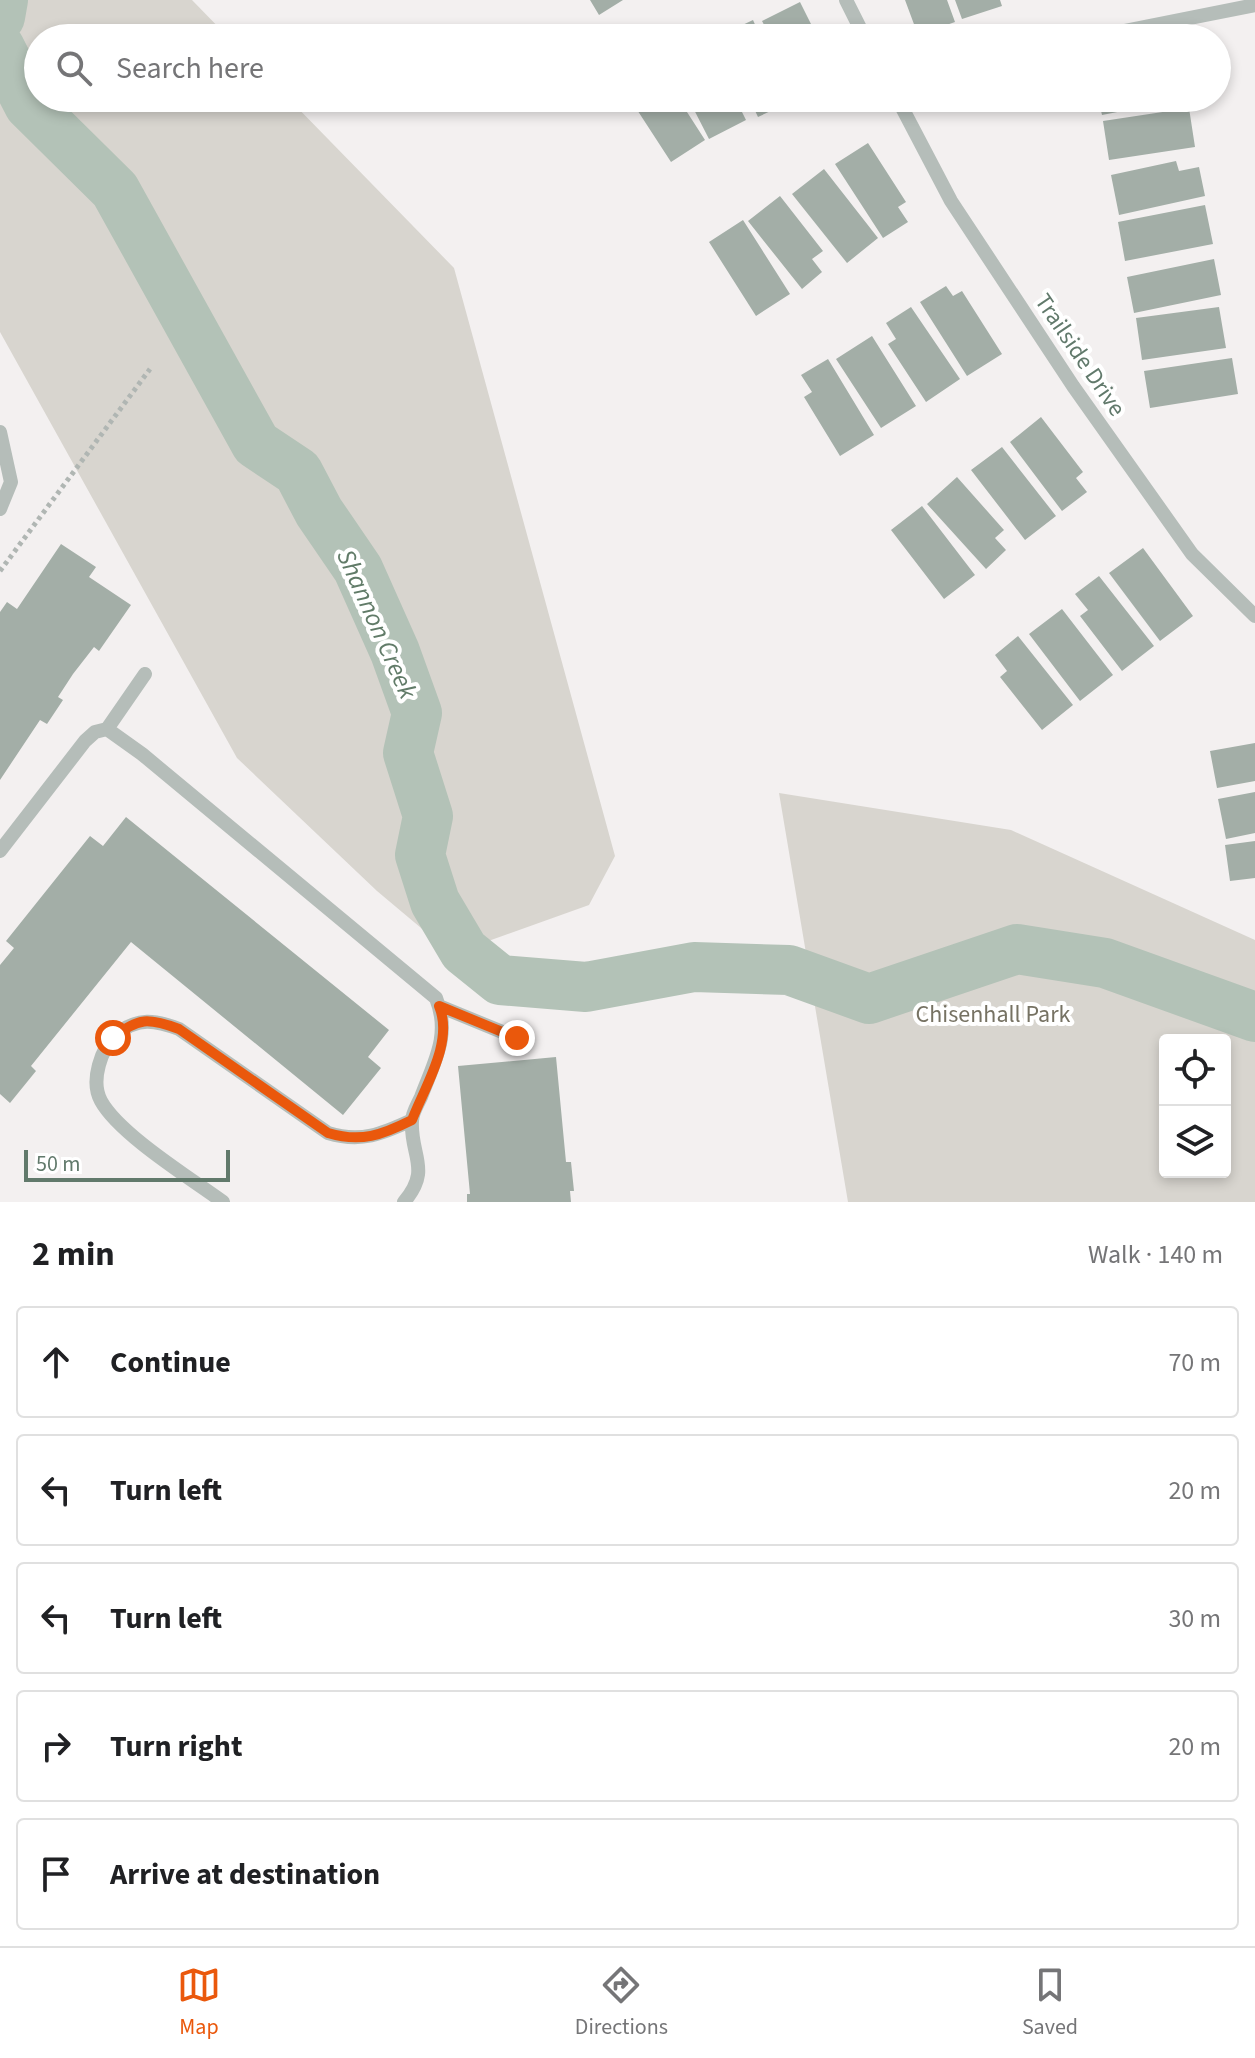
<!DOCTYPE html>
<meta charset="utf-8">
<style>
body{margin:0;font-family:"Source Sans 3",sans-serif;background:#f2f2f2;color:#202124}
.controls{position:absolute;right:24px;bottom:24px;display:grid;overflow:hidden;border-radius:8px;box-shadow:0 4px 12px #0003}
.controls button{width:72px;height:72px;display:grid;place-items:center;padding:0;border:0;border-bottom:2px solid #e0e0e0;background:#fff;color:#202124;font:40px sans-serif}
.scale{position:absolute;left:24px;bottom:20px;width:206px;box-sizing:border-box;padding-left:8px;border:4px solid #61796b;border-top:0;font-size:22px;line-height:28px;white-space:nowrap;color:#61796b;-webkit-text-stroke:6px #fff;paint-order:stroke}
.stop{position:absolute;width:24px;height:24px;margin:-18px;border:6px solid #ea580c;border-radius:50%;background:#fff}
.stop.end{background:#ea580c;border-color:#fff;box-shadow:0 2px 8px #0008}
.list{margin:0;padding:0;list-style:none}
h2{display:flex;justify-content:space-between;align-items:center;height:104px;margin:0;padding:0 32px;font-size:34px}
h2 small{font-size:26px;font-weight:400;color:#757577}
.list li{display:grid;grid-template-columns:52px 1fr auto;gap:24px;align-items:center;box-sizing:border-box;height:112px;margin:0 16px 16px;padding:0 16px;border:2px solid #e0e0e0;border-radius:8px}
.list b{display:block;font-size:30px;white-space:nowrap}
.list em{font-size:26px;font-style:normal;color:#757577}
.icon{flex:none;width:44px;height:44px;fill:none;stroke:currentColor;stroke-width:2;stroke-linecap:round;stroke-linejoin:round}
.map{position:relative;flex:none;width:1255px;height:1202px;overflow:hidden}
.search{position:absolute;background:#fff;box-shadow:0 4px 12px #0003;left:24px;right:24px;top:24px;height:88px;display:flex;align-items:center;gap:20px;box-sizing:border-box;padding:0 28px;border-radius:44px;color:#757577;font-size:30px}
.sheet{height:744px;background:#fff}
nav{display:flex;justify-content:space-around;align-items:center;box-sizing:border-box;height:112px;border-top:2px solid #e0e0e0;background:#fff;font-size:22px;color:#757577}
nav a{display:grid;justify-items:center;gap:4px}
nav .on{color:#ea580c}
.map>svg:first-child{display:block}
</style>
<div class="map">
<svg width="1255" height="1202" viewBox="0 0 1255 1202">
<rect width="100%" height="100%" fill="#f3f0f0"/>
<!-- green -->
<path fill="#d8d5cf" fill-rule="evenodd" d="M0 0H192L229 38H38V98H288L454 268 615 856 589 905 452 954 377 891 237 758 0 332Z
M779 793 1011 830 1255 940V1202H848ZM1165 1040H1225V1172H1165Z"/>
<g fill="none" stroke-linecap="round" stroke-linejoin="round">
<!-- river -->
<path stroke="#b3c2b7" stroke-width="50" d="M0 17 3 0
M0 48 29 105 115 190 256 444 298 472 319 512 358 569 395 652 417 713 408 753 428 816 420 855 435 902 464 951 500 980 586 987 694 967 789 970 869 999 1017 949 1105 963 1255 1017"/>
</g>
<!-- building -->
<path fill="#a3aea7" d="M590 0H623L599 15Z
M905 0H947L955 22 918 35Z
M955 0H1000L1002 6 962 19Z
M800 2 818 38H771L762 21Z
M753 20 761 38H715Z
M638 98H678L705 140 671 162 632 102Z
M688 98H735L746 120 709 139Z
M749 98H790L792 101 758 117Z
M1098 98H1184V99L1102 115Z
M1189 108 1195 147 1109 160 1103 121Z
M868 143 906 202 898 207 908 222 883 238 835 164Z
M1176 161 1179 171 1199 167 1205 196 1119 215 1111 175Z
M824 169 878 238 847 263 792 194Z
M780 196 823 251 812 259 822 272 802 289 748 221Z
M1205 205 1213 244 1125 261 1118 222Z
M743 220 790 294 756 316 709 242Z
M1214 259 1221 295 1134 313 1127 277Z
M946 286 953 296 962 291 1002 354 967 376 920 302Z
M911 307 960 379 926 402 888 344 896 339 886 323Z
M1219 307 1226 348 1142 360 1136 318Z
M872 336 916 406 881 428 836 359Z
M1232 358 1238 394 1150 408 1144 371Z
M828 359 874 435 840 456 804 397 812 392 801 375Z
M1041 417 1083 472 1076 478 1087 492 1062 511 1010 442Z
M1002 447 1056 516 1025 540 971 470Z
M957 477 1004 530 995 538 1006 550 986 569 927 504Z
M922 506 975 575 944 599 891 530Z
M61 544 96 567 89 577 131 605 99 651 94 647 73 674 58 697 63 700 47 724 40 720 0 780V612L7 602 17 609Z
M1143 548 1193 616 1160 641 1109 573Z
M1099 576 1154 646 1122 671 1080 616 1088 610 1075 594Z
M1062 609 1113 675 1080 701 1029 634Z
M1018 636 1073 705 1042 730 1000 677 1007 671 995 655Z
M1255 743V781L1217 788 1210 751Z
M1255 792V833L1226 839 1218 799Z
M126 817 389 1030 368 1057 381 1068 343 1115 131 942 31 1066 36 1071 10 1103 0 1094V965L14 948 6 941 90 836 103 846Z
M1255 841V878L1230 881 1225 845Z
M556 1057 566 1162H571L574 1191H570L571 1202H467V1194H470L458 1066Z"/>
<g fill="none" stroke-linecap="round" stroke-linejoin="round">
<!-- path -->
<path stroke="#b0b6b3" stroke-width="5" stroke-dasharray="4 4" stroke-linecap="butt" d="M0 571 150 369"/>
<!-- minor -->
<path stroke="#b5bdb9" stroke-width="14" d="M846 0 865 38
M1089 38 1255 5
M897 98 951 201 1073 386 1192 554 1255 616
M0 432 11 482 0 509
M107 729 145 674
M0 851 85 741 95 732 107 729 142 754 436 998C451 1035 434 1062 421 1097 418 1104 412 1113 412 1121 410 1156 432 1169 404 1202
M439 1006 517 1038
M223 1202C190 1178 119 1134 101 1101 90 1081 101 1048 117 1034 138 1017 155 1020 179 1029L328 1133C361 1143 382 1134 412 1120"/>
</g>
<g fill="none" stroke-linecap="round" stroke-linejoin="round">
<!-- route -->
<path stroke="#ea580c" stroke-width="10" d="M113 1038C138 1017 149 1018 179 1029L328 1133C361 1143 382 1135 412 1120 425 1086 454 1042 439 1006L517 1038"/>
</g>
<g text-anchor="middle" dominant-baseline="central" stroke-width="8" stroke-linejoin="round" paint-order="stroke">
<!-- street labels -->
<g font-size="24" fill="#61796b" stroke="#fff">
<text transform="translate(1080 355) rotate(56)">Trailside Drive</text>
</g>
<!-- park labels -->
<g font-size="24" fill="#767263" stroke="#fff">
<text x="993" y="1014">Chisenhall Park</text>
</g>
<!-- water labels -->
<g font-size="26" font-style="italic" fill="#617b68" stroke="#fff">
<text transform="translate(377 624) rotate(66)">Shannon Creek</text>
</g>
</g>
</svg>
<div class="controls">
<button><svg class="icon" aria-label="locate" viewBox="0 0 24 24"><circle cx="12" cy="12" r="6"/><path d="M12 2v4M12 18v4M2 12h4M18 12h4"/></svg></button>
<button><svg class="icon" aria-label="layers" viewBox="0 0 24 24"><path d="M12 4l9 5-9 5-9-5zM3 14l9 5 9-5"/></svg></button>
</div>
<div class="scale">50 m</div>
<div class="stop" style="left:113px;top:1038px"></div>
<div class="stop end" style="left:517px;top:1038px"></div>
<div class="search"><svg class="icon" aria-label="search" viewBox="0 0 24 24"><circle cx="10" cy="10" r="6"/><path d="M15 15l6 6"/></svg>Search here</div>
</div>
<section class="sheet">
<h2>2 min<small>Walk · 140 m</small></h2>
<ul class="list">
<li><svg class="icon" aria-label="ahead" viewBox="0 0 24 24"><path d="M12 20V5M6 11l6-6 6 6"/></svg><div><b>Continue</b></div><em>70 m</em></li>
<li><svg class="icon" aria-label="left" viewBox="0 0 24 24"><path d="M17 20v-9H6M10 6l-5 5 5 5"/></svg><div><b>Turn left</b></div><em>20 m</em></li>
<li><svg class="icon" aria-label="left" viewBox="0 0 24 24"><path d="M17 20v-9H6M10 6l-5 5 5 5"/></svg><div><b>Turn left</b></div><em>30 m</em></li>
<li><svg class="icon" aria-label="right" viewBox="0 0 24 24"><path d="M7 20v-9h11M14 6l5 5-5 5"/></svg><div><b>Turn right</b></div><em>20 m</em></li>
<li><svg class="icon" aria-label="arrive" viewBox="0 0 24 24"><path d="M6 21V4h12l-3 4 3 4H6"/></svg><div><b>Arrive at destination</b></div></li>
</ul>
</section>
<nav>
<a class="on"><svg class="icon" aria-label="map" viewBox="0 0 24 24"><path d="M3 6l6-2 6 2 6-2v14l-6 2-6-2-6 2zM9 4v14M15 6v14"/></svg>Map</a>
<a><svg class="icon" aria-label="directions" viewBox="0 0 24 24"><path d="M12 3l9 9-9 9-9-9zM9 14v-3h6M13 9l2 2-2 2"/></svg>Directions</a>
<a><svg class="icon" aria-label="saved" viewBox="0 0 24 24"><path d="M7 4h10v16l-5-4-5 4z"/></svg>Saved</a>
</nav>
